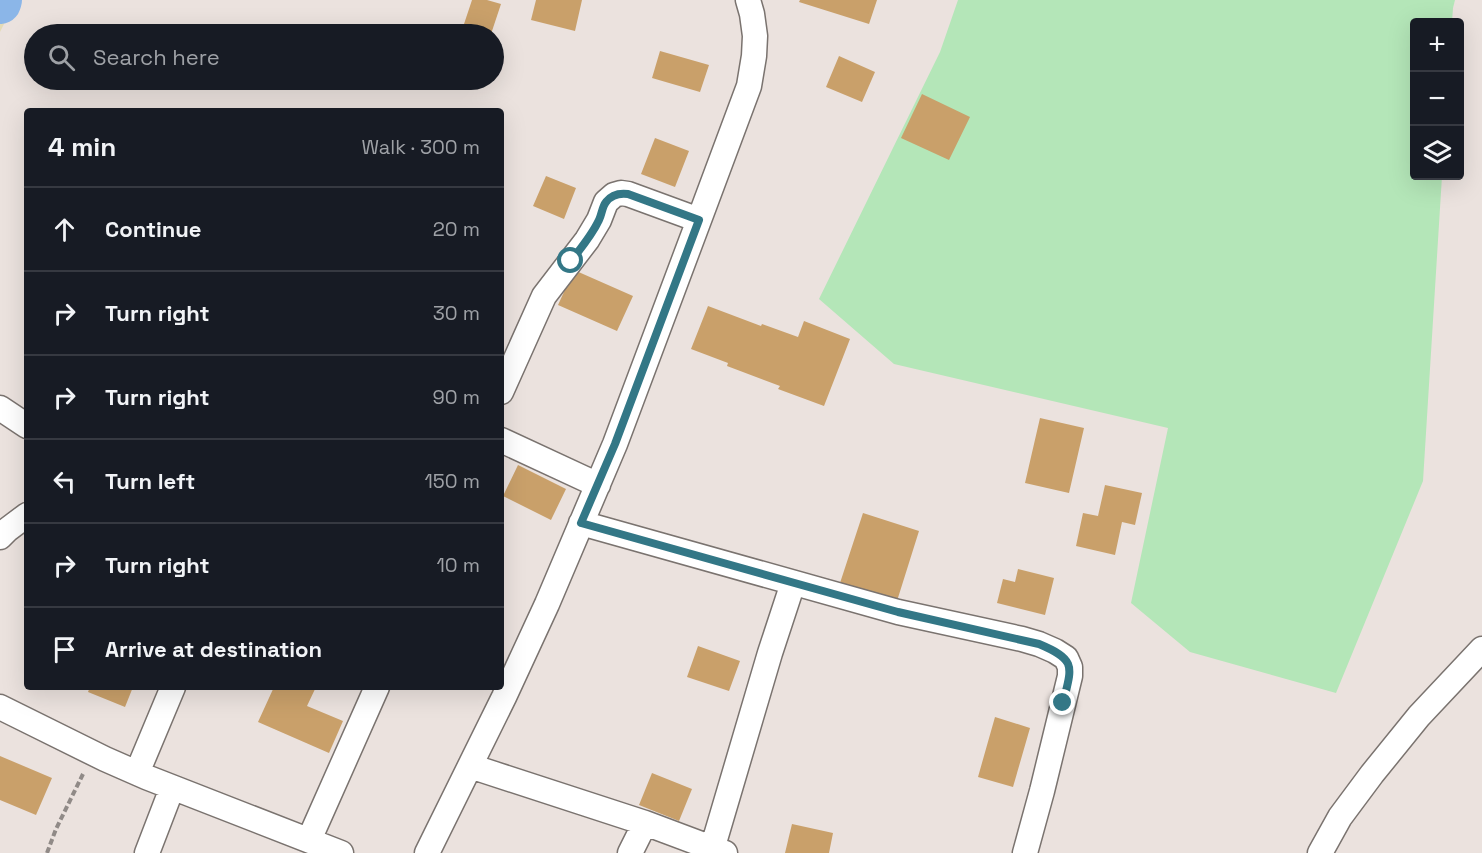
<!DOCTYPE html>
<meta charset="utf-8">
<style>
body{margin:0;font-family:"Space Grotesk",sans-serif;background:#242831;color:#f1f3f6}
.controls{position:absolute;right:18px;top:18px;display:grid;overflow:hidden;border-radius:6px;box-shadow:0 6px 24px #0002}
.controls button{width:54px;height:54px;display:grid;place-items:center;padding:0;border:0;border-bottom:2px solid #363941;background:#171b24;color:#f1f3f6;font:30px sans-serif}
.stop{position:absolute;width:18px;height:18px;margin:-14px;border:4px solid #337786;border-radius:50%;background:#fff}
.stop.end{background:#337786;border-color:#fff;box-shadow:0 2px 6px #0008}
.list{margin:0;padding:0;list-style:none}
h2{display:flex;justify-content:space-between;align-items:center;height:78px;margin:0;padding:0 24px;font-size:26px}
h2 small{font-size:20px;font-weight:400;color:#9ea1a6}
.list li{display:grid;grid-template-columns:39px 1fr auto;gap:18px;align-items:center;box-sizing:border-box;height:84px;padding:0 24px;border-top:2px solid #363941}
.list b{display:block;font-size:22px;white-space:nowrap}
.list em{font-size:20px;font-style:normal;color:#9ea1a6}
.icon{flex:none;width:33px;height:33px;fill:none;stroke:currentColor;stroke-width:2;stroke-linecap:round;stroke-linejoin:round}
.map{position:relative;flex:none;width:1482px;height:853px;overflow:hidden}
.search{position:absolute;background:#171b24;box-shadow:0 6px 24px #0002;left:24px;top:24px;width:480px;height:66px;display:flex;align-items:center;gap:15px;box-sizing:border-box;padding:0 21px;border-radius:33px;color:#9ea1a6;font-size:22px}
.panel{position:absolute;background:#171b24;box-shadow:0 6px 24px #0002;left:24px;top:108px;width:480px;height:582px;border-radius:6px}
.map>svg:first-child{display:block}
</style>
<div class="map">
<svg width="1482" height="853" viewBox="0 0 1482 853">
<rect width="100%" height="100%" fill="#ebe2de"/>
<!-- green -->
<path fill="#b4e6b8" d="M958 0H1455L1453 8 1452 22H1414V176H1442L1423 481 1336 693 1190 652 1131 603 1168 428 894 364 819 299 940 52Z"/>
<!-- sand -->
<path fill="#e4dbb6" d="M0 0H16L0 32Z"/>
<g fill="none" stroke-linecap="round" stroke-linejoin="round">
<!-- river -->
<path stroke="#8bb6e8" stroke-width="42" d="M0 3 1 0"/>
</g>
<!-- building -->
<path fill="#c9a06a" d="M472 0H487L501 4 491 34H487L463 27Z
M536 0H582L575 31 531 20Z
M800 0H877L869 24 799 2Z
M660 51 709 65 700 92 652 78Z
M839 56 875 72 862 102 826 87Z
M922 94 970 117 949 160 901 138Z
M655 138 689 151 675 187 641 174Z
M546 176 576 188 564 219 533 206Z
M574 270 633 296 617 331 558 305Z
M708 306 761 326 762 324 798 337 804 321 850 339 824 406 778 389 780 386 727 366 728 363 691 349Z
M1040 418 1084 428 1069 493 1025 483Z
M518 465 566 489 551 520 503 496Z
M1105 485 1142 493 1135 525 1122 522 1115 555 1076 546 1083 513 1098 516Z
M863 513 919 531 897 601 840 583Z
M1018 569 1054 578 1045 615 997 603 1003 579 1015 582Z
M698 646 740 661 729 691 687 677Z
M90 687H133L125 707 88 692Z
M274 687H316L307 706 343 721 329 753 258 722Z
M995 717 1030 728 1013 787 978 777Z
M0 756 52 778 36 815 0 800Z
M652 773 692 789 679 821 639 805Z
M792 824 833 833 829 853H785Z"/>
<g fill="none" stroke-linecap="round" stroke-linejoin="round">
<!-- minor casing -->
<g stroke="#7a736f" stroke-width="27">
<path id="minor" d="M501 392 544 296 587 240 599 220 606 202 614 195 621 193 628 194 699 220
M0 408 27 426
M501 440 598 485
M581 523 898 612 1022 639 1039 644 1055 651 1066 658 1070 667V676L1042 791 1025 853
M0 537 7 530 27 515
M0 707 105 759 146 777 341 853
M470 766 645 823 725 853
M137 773 173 687
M309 840 377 687
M147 853 172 788
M427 853 504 697 547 604 615 444 705 204 749 86 754 56 755 36 752 14 748 0
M630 853 645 823
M711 853 770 653 793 583
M1320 853 1340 817 1372 774 1419 716 1482 649"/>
</g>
<!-- path -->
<path stroke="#908a87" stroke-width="4" stroke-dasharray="6 3" stroke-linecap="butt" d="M47 853 56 829 83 774"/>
<!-- minor -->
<use href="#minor" stroke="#fff" stroke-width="24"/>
</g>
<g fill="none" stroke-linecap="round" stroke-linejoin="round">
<!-- route -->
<path stroke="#337786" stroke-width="8" d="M571 261C581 248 592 235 599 220 602 214 602 207 606 202 612 194 620 193 628 194L699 220 615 444 581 523 898 612 1039 644C1077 660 1072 666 1063 703"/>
</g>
</svg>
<div class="controls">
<button>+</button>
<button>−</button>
<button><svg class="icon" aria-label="layers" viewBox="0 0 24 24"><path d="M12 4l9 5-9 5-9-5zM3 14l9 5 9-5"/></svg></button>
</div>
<div class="stop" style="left:571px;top:261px"></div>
<div class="stop end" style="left:1063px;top:703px"></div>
<div class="search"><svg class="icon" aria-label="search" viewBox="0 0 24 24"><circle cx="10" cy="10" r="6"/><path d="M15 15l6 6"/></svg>Search here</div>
<section class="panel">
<h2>4 min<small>Walk · 300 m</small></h2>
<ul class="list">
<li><svg class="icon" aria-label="ahead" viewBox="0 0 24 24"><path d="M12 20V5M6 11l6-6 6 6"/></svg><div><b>Continue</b></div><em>20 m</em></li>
<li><svg class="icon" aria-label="right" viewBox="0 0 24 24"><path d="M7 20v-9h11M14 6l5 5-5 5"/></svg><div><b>Turn right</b></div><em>30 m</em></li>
<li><svg class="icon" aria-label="right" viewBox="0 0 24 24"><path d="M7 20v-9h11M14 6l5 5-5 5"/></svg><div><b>Turn right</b></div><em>90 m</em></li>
<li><svg class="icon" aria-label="left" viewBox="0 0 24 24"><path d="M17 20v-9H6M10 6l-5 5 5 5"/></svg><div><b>Turn left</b></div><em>150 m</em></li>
<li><svg class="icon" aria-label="right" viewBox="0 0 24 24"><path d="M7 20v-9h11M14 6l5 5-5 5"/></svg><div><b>Turn right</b></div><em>10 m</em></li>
<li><svg class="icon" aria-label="arrive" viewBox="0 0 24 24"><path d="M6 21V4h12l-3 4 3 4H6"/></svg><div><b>Arrive at destination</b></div></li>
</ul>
</section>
</div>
